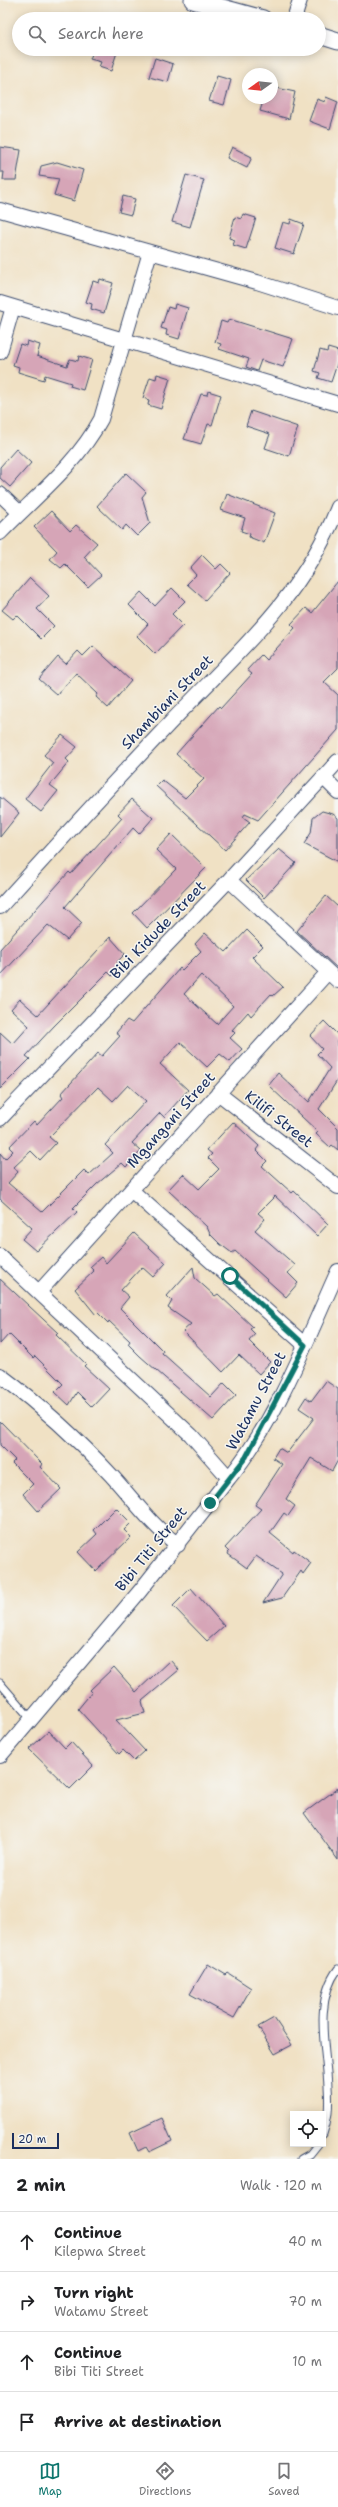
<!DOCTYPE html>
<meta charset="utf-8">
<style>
body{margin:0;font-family:"Shantell Sans",sans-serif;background:#f6f6f6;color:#202124}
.controls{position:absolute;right:12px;bottom:12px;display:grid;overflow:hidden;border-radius:0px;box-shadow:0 2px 10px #0003}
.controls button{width:36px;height:36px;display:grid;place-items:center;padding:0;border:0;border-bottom:1px solid #e0e0e0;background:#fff;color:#202124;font:20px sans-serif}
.compass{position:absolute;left:242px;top:68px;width:36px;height:36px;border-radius:50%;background:#fff;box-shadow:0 2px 10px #0003;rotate:255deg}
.scale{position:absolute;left:12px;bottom:10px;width:47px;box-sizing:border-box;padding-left:4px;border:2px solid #1b2f5e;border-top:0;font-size:11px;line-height:14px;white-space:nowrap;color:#1b2f5e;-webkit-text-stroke:3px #f6f6f2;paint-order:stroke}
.stop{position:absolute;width:12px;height:12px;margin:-9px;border:3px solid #0f766e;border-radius:50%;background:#fff}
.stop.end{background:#0f766e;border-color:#fff;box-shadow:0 1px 4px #0008}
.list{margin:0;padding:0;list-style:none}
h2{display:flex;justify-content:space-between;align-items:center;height:52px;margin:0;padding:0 16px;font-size:17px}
h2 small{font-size:13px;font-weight:400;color:#757577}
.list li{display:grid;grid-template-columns:26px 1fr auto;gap:12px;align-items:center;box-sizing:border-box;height:60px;padding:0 16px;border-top:1px solid #e0e0e0}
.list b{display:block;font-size:15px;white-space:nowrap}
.list p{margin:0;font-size:13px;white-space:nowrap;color:#757577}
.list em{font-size:13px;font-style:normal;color:#757577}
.icon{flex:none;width:22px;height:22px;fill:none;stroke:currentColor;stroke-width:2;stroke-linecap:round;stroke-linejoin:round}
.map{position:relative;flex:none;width:338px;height:2159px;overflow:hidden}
.search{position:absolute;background:#fff;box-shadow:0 2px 10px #0003;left:12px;right:12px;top:12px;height:44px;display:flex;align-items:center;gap:10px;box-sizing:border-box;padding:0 14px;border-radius:22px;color:#757577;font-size:15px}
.sheet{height:292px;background:#fff}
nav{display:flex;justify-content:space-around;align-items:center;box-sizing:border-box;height:56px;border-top:1px solid #e0e0e0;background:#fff;font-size:11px;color:#757577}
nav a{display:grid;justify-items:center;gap:2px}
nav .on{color:#0f766e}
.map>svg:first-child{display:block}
</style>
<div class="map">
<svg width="338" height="2159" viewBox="0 0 338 2159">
<rect width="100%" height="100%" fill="#f6f6f2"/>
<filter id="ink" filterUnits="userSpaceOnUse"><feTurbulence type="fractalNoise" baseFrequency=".025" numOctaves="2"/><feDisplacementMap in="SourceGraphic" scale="8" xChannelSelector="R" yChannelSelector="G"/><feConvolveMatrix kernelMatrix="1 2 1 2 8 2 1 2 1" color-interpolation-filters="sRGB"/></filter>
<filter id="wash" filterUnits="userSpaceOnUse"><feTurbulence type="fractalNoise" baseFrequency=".012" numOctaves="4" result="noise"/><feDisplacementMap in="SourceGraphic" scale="16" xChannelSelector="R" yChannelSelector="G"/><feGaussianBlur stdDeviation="0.9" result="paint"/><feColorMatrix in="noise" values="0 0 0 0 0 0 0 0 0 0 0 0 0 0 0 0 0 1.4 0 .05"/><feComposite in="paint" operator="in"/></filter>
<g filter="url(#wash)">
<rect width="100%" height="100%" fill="#f0e1c4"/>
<g id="blocks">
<!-- building -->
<path fill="#d6a5b7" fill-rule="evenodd" d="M94 49H118L111 71 99 67 101 62 90 59Z
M155 58 173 64 168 82 149 77Z
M217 76 231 80 224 105 209 101Z
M272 87 295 92 289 119 260 111 264 98H272Z
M326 97 338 102 330 129 309 121 317 99 325 102Z
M0 147 21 150 16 180H3L4 172H0Z
M232 147 252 157 247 168 227 158Z
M57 162 83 170 74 201 54 195 59 179 39 176 41 166Z
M186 175 204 180 190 227 172 222Z
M123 196 135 199 131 215 119 212Z
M243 214 256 218 246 249 233 245 235 240 229 238 235 217 241 219Z
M291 219 304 224 294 254 275 248 283 222 290 224Z
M100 279 113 283 104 313 91 309 92 304 86 302 93 281 99 283Z
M175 304 188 308 179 339 166 335 167 330 161 328 168 307 174 309Z
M229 319 293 339 283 367 261 360 257 371 246 367 249 359 219 349 221 344 215 342 221 321 227 323Z
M27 341 40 345 37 356 67 366 70 359 78 361 79 356 92 360 83 390 70 386 71 383 45 375 44 380 18 372 19 367 13 365 20 344 26 346Z
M328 348 338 351V361L331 382 318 378 320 373 314 371 320 350 327 352Z
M157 374 170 378 161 409 148 405 149 400 143 398 150 377 156 379Z
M208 391 221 395 212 425 208 424 201 444 184 439 201 394 207 395Z
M251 411 298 427 289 456 265 448 270 434 246 426Z
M16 449 31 463 10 487 0 478V467Z
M126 473 146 492 142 497 150 523 137 536 126 525 122 530 97 506Z
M227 494 275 513 264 543 249 537 250 534 241 531 245 518 221 510Z
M51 511 70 531 76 525 97 543 84 557 101 575 88 587 65 564 61 568 50 559 57 551 34 527Z
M202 555 216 569 221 564 230 573 205 600 187 584 196 575 190 568Z
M30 578 49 596 37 609 54 626 41 639 17 615 13 619 2 610Z
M338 581V668L324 682 338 695V730L258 820 245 814 243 817 250 822 225 850 156 786 162 780 185 798 204 779 176 754 219 706 221 708 252 674 247 670 261 655 266 660 295 628 291 624 306 608 312 613Z
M172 588 185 601 172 614 183 625 155 654 137 636 148 624 129 605 141 592 155 606Z
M93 646 131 681 108 708 96 697 98 694 76 673 57 695 39 679 58 657 66 664 78 651 83 656Z
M62 735 77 747 66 759 69 762 50 785 58 791 41 812 25 799 53 763 44 755Z
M0 797 19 813 0 837Z
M132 799 153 818 139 834 133 828 65 907 82 923 67 940 48 925 0 976V949L69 872 71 874 122 818 118 814Z
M322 811 333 814 338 818V862L304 844 311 833 313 818Z
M171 834 206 868 147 928 133 913 176 869 156 850Z
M279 849 296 863 264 898 246 880Z
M326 896 338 907V969L297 931Z
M247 930 263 946 252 957 283 987 273 996 271 994 251 1016 248 1012 232 1030 235 1033 230 1038 242 1049 230 1062 220 1054 207 1067 180 1042 160 1064 188 1090 164 1117 160 1113 132 1143 141 1151 126 1167 122 1163 97 1184 73 1208 77 1212 36 1251 22 1239 32 1228 0 1199V1153L5 1159 13 1151 9 1147 34 1121 37 1125 63 1097 61 1094 98 1053 102 1056 120 1036 116 1033 127 1020 132 1023 180 968 182 970 201 951 195 944 205 933 226 952ZM201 975 233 1006 217 1024 184 994ZM128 1085 146 1101 105 1145 113 1153 89 1175 84 1170 42 1212 8 1183 18 1172 14 1167 31 1151 40 1160 56 1143 49 1137 98 1087 113 1101Z
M110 937 125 954 117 962 122 967 112 976 108 972 54 1026 26 1056 30 1059 0 1089V1032L13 1044 29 1026 11 1009 20 999 38 1015Z
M324 1021 338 1035V1079L319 1109 338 1128V1150L332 1145 330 1147 316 1134 318 1132 268 1085 278 1073 309 1102 330 1068 317 1054 322 1049 310 1036Z
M233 1122 259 1146 256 1150 267 1161 262 1166 292 1193 294 1191 328 1224 317 1236 275 1196 258 1213 265 1219 255 1230 295 1265 288 1273 298 1283 286 1297 235 1251 232 1253 220 1244 210 1234 207 1227 168 1190 183 1174 199 1189 219 1169 208 1158 212 1154 207 1150Z
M134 1233 166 1263 153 1277 142 1267 121 1290 129 1297 120 1308 163 1351 162 1353 211 1397 224 1383 236 1395 213 1420 140 1356 128 1344 130 1341 109 1321 108 1323 98 1313 96 1315 75 1289 94 1271 90 1267 101 1257 106 1263Z
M193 1267 195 1278 215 1296 218 1294 253 1327 250 1329 255 1334 249 1341 270 1362 259 1374 239 1355 223 1372 183 1331 191 1324 168 1308 172 1301 167 1296Z
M0 1279 58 1333 56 1335 86 1364 84 1366 109 1389 92 1407 77 1392 69 1405 55 1392 63 1384 35 1356 33 1358 9 1334 0 1344Z
M326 1381 338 1389V1460L332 1471 311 1458 286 1499 295 1506 288 1516 284 1513 270 1533 293 1552 294 1550 311 1563 303 1574 301 1571 282 1598 263 1603 282 1574 256 1556 247 1568 228 1554 229 1552 225 1548 261 1509 255 1505 282 1464 273 1458 279 1448 287 1453 314 1418 299 1408 306 1397 311 1401Z
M0 1421 42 1464 40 1467 61 1489 38 1511 23 1494 33 1484 12 1463 15 1460 0 1445Z
M116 1508 131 1523 124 1530 131 1537 96 1571 78 1552 97 1534 94 1530Z
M191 1588 224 1626 207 1641 173 1606Z
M170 1660 179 1670 142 1701 145 1713 116 1720 145 1751 134 1761 123 1750 119 1754 78 1709 92 1692 90 1690 114 1667 136 1692Z
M49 1731 65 1748 71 1742 93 1766 70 1789 29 1749Z
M338 1788V1860L304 1813Z
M208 1964 226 1975 228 1973 251 1988 234 2018 190 1994Z
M274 2018 292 2045 275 2054 258 2027Z
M162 2118 172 2141 149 2152 146 2147 138 2151 130 2133Z"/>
</g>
</g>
<g filter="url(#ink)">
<use href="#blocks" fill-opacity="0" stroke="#3b4a6d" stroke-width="1"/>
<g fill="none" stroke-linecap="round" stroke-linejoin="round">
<!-- service casing -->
<g stroke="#3b4a6d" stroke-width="9">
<path id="service" d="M0 1683 31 1719
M323 2134C325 2128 327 2120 328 2113 333 2067 308 2009 338 1969
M301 2159 310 2154 318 2144"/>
</g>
<!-- minor casing -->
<g stroke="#3b4a6d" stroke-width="16">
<path id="minor" d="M294 19 300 0
M0 210 257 282 338 308
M0 303 338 404
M0 352 13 307
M0 494 20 513
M0 533C35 497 77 464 101 419L150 252
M324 778 338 792
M229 880 338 981
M0 907C56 845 113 783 171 722 237 652 301 600 338 507
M218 1093 338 1187
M0 1119 229 880 338 761
M131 1190 305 1345
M0 1256 191 1435 229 1478 140 1591 0 1756
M39 1292 328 972
M0 1375C40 1405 77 1438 111 1475 133 1499 151 1525 178 1545
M229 1478C278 1418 306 1341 338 1271"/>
</g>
<!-- tertiary casing -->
<g stroke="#3b4a6d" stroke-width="19">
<path id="tertiary" d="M193 0 263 19
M319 35 338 41"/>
</g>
<!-- service -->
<use href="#service" stroke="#fff" stroke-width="7"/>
<!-- minor -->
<use href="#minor" stroke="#fff" stroke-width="14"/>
<!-- tertiary -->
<use href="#tertiary" stroke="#fff" stroke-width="17"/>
</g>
</g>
<g fill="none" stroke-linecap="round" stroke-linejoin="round" filter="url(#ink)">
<!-- route -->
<path stroke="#0f766e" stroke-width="5" d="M210 1503 246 1457 305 1345 230 1276"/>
</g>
<g text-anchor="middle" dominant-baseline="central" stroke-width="3" stroke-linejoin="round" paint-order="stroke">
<!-- street labels -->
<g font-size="15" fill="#1b2f5e" stroke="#f6f6f2">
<text transform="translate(167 702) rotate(-46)">Shambiani Street</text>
<text transform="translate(158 930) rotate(-46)">Bibi Kidude Street</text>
<text transform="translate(279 1119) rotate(38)">Kilifi Street</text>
<text transform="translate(171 1120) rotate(-48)">Mgangani Street</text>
<text transform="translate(256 1401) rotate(-62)">Watamu Street</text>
<text transform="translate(151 1549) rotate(-51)">Bibi Titi Street</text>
</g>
</g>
</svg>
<div class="controls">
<button><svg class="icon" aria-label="locate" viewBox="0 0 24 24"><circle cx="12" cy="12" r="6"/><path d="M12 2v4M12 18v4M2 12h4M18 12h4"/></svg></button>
</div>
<svg class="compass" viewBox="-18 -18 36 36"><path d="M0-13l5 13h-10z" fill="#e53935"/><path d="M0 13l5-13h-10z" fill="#757577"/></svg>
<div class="scale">20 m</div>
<div class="stop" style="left:230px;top:1276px"></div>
<div class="stop end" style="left:210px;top:1503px"></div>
<div class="search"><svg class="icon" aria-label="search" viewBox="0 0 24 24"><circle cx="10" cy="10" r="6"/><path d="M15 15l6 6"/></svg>Search here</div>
</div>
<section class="sheet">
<h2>2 min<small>Walk · 120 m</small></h2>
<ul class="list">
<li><svg class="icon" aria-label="ahead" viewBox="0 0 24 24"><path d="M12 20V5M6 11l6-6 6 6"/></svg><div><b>Continue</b><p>Kilepwa Street</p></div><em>40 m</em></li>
<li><svg class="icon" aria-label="right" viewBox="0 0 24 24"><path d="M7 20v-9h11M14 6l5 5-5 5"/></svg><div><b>Turn right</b><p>Watamu Street</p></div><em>70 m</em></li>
<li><svg class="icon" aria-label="ahead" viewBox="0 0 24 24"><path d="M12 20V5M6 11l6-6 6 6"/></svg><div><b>Continue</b><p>Bibi Titi Street</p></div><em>10 m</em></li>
<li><svg class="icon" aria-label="arrive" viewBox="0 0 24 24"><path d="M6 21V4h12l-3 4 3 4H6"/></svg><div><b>Arrive at destination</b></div></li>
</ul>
</section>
<nav>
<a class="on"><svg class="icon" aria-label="map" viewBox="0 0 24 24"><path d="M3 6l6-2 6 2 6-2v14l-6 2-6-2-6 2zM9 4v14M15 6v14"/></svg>Map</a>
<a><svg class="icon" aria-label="directions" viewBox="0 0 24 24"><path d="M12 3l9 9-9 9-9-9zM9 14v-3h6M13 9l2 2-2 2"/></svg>Directions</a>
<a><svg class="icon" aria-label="saved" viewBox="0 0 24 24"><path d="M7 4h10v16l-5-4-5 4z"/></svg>Saved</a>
</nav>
